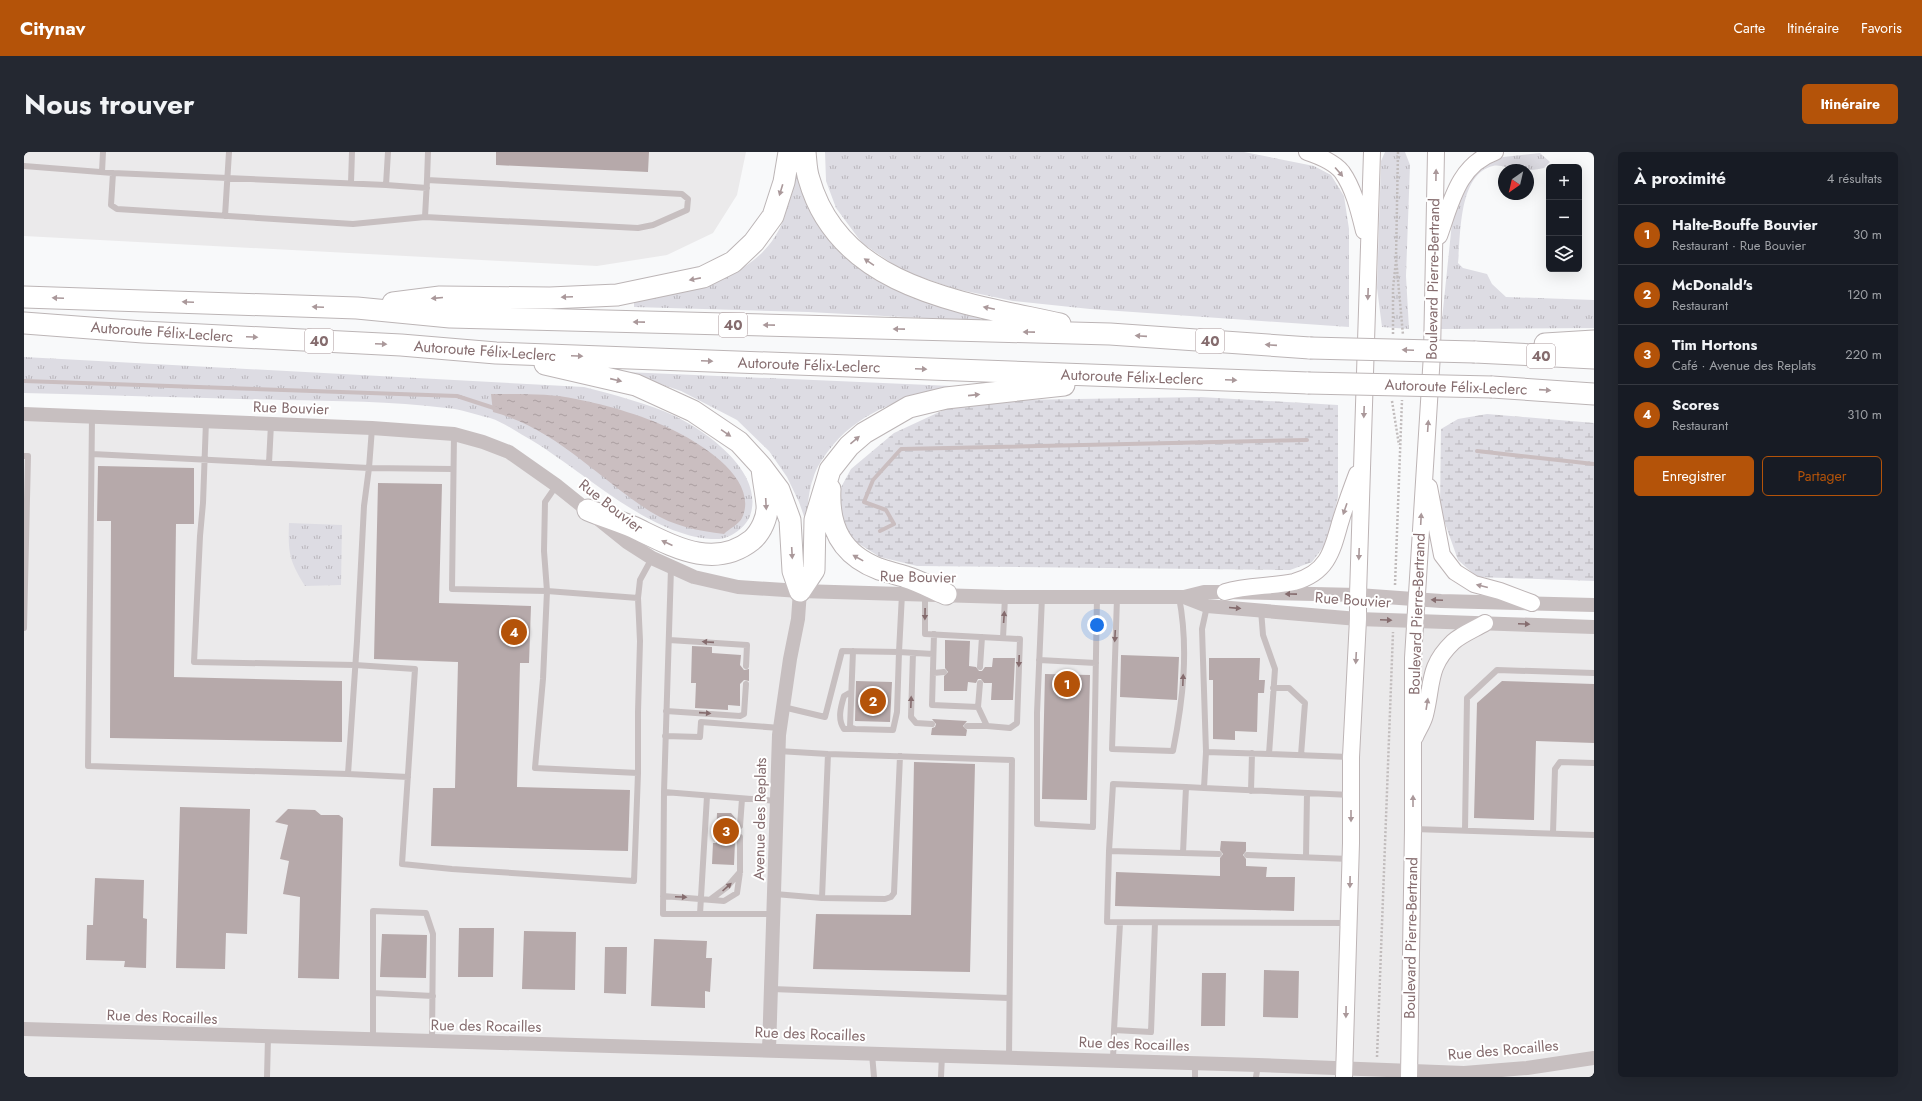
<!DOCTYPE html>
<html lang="fr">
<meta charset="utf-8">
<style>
body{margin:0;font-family:Jost,sans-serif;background:#242831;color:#f1f3f6}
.controls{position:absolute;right:12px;top:12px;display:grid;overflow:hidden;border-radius:6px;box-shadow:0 4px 16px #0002}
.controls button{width:36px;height:36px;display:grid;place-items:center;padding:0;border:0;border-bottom:1px solid #363941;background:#171b24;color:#f1f3f6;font:20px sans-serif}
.compass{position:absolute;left:1474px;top:12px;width:36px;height:36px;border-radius:50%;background:#171b24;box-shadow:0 4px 16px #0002;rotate:214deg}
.you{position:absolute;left:1073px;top:473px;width:14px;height:14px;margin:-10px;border:3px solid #fff;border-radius:50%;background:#1a73e8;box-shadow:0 0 0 6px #1a73e833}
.badge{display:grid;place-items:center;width:26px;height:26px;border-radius:50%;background:#b45309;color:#fff;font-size:13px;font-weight:700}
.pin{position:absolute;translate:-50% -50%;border:2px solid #fff;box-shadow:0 1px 4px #0006}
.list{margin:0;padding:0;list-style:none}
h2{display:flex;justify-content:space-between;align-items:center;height:52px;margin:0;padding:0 16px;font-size:17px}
h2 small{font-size:13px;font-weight:400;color:#9ea1a6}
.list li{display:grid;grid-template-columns:26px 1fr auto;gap:12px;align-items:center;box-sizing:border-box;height:60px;padding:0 16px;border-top:1px solid #363941}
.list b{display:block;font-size:15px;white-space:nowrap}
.list p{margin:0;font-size:13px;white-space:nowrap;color:#9ea1a6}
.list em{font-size:13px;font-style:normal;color:#9ea1a6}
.actions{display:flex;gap:8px;padding:12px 16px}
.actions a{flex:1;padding:9px 0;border:1px solid #b45309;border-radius:6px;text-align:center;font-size:14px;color:#b45309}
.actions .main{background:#b45309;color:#fff}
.icon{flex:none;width:22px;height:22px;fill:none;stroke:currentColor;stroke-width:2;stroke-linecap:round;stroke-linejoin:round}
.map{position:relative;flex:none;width:1570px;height:925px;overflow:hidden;border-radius:6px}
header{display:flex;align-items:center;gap:24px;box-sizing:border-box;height:56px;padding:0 20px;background:#b45309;color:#fff}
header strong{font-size:19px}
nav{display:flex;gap:22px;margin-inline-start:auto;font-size:14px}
.intro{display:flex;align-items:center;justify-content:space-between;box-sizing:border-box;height:96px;padding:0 24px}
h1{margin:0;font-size:28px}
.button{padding:10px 18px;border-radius:6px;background:#b45309;color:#fff;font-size:14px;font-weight:700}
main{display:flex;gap:24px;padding:0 24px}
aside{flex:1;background:#171b24;border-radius:6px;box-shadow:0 4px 16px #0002}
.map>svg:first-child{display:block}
</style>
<header>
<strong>Citynav</strong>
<nav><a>Carte</a><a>Itinéraire</a><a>Favoris</a></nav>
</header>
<div class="intro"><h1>Nous trouver</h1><a class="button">Itinéraire</a></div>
<main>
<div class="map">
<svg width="1570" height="925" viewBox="0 0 1570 925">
<defs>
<pattern id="grass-tufts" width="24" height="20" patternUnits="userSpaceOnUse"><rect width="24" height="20" fill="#dddce3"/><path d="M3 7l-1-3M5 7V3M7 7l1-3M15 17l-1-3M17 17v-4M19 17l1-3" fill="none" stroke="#b9b6bc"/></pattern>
<pattern id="wetland-marsh" width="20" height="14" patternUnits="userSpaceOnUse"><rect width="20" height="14" fill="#dddce3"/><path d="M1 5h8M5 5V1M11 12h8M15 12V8" fill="none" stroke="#b9b6bc"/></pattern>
<pattern id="water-ripples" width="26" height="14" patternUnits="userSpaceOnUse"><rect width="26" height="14" fill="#cabec0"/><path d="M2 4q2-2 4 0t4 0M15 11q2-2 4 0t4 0" fill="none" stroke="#aa9ea0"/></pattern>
</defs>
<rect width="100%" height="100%" fill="#f8f9fa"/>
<!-- built -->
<path fill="#ebeaeb" d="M0 0H722L713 43 689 81 643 103 573 114 0 84Z
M0 262 348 276 459 290 603 390 692 431 1160 445 1334 467 1570 476V925H0Z"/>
<!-- grass -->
<path fill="url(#grass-tufts)" d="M801 0H1220L1290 14 1307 23 1320 44 1325 77V175L1066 157 989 149 932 137 879 119 838 91 812 56 802 29Z
M1361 0H1381L1386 13 1382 124 1385 177 1358 175 1353 136 1357 9Z
M1516 1 1526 10 1520 16C1510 18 1502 19 1493 18 1486 17 1476 12 1469 14 1434 22 1437 84 1434 111L1439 116 1463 122 1468 132 1482 145 1570 148V176L1417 177 1430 51 1461 7Z
M769 18 775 19 806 86 957 162 956 169 784 160 610 155V149C665 141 739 126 760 66 766 50 767 34 769 18Z
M0 205 560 235C591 243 622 251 651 264 685 281 741 321 726 364 722 375 707 386 695 387 629 389 557 316 502 285 491 279 479 270 466 266 452 263 437 257 422 256 368 249 312 249 257 248 171 246 86 243 0 241Z
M601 220 928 234C884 245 839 257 809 293 801 303 792 315 789 327 784 340 784 356 782 370L775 350 763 325 745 299 713 268 657 239Z
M265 371 318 373 317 433 281 434C265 408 264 401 265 371Z"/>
<!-- wetland -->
<path fill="url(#wetland-marsh)" d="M1177 245 1314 253V345L1303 390 1288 410 1266 418 893 414 856 405 832 390 820 374 814 355 815 339 827 317 870 281 939 249Z
M1463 262 1570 271V429L1453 425 1434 408 1416 357 1417 277 1434 267Z"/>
<!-- water -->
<path fill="url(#water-ripples)" d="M467 242C495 242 525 241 552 247 583 253 625 265 653 280 681 294 735 329 718 366 715 372 705 377 700 382 675 379 649 374 627 360 573 326 534 278 469 260Z"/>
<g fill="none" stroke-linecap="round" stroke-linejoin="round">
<!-- stream -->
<path stroke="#cabec0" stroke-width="4" d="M0 229 433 244 473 257
M1453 299 1570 312
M856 379 870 372 862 358 840 350 849 328 877 297 1283 288"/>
</g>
<!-- building -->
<path fill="#b6a9aa" d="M472 0H625L624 20 472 13Z
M74 314 170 316V372H152L150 525 318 529V590L86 586 87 369H73Z
M354 331 418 332 415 451 507 454 505 511H496L493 635 606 638 604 699 407 694 409 636H431L434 510 350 507Z
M921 488 946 489 945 514 952 515 955 519H958L961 515H968L969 506H991L989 548H967L968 531H960L957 527H954L952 531 944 530 943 539H920V524L924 520 921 516Z
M668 494 688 495V501L717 503 716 513 720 518 725 517V529L720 528 716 532V554L704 553V558L671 556 672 531H667Z
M1097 503 1155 505 1153 548 1096 545Z
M1185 506H1236L1235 528H1241L1240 541H1234L1233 580 1211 579V588L1189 587V528H1185Z
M1021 522 1066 523 1063 648 1018 647Z
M832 529 868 530 866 570 831 569Z
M1478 529 1570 532V591L1512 589 1510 668 1450 666 1453 551Z
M908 567 943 569 939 574 943 578 942 584 907 583 908 576 911 575 912 572Z
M890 610 951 612 946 820 789 817 792 762 887 763Z
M156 655 226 657 223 782 202 781 201 817 152 816Z
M264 657 291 658 297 663H315L319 666 315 827 274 826 276 745 259 742 265 709 256 707 264 673 251 670Z
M693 661H707L712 667 710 713 688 712 689 691H692Z
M1197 689 1222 690V699L1219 703 1222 707V714L1243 715 1242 725H1271L1270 759 1091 754 1092 720 1196 724V706L1199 702 1196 698Z
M71 726 120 728 119 766 123 767 122 816 100 815 101 809 62 808 63 773H69Z
M435 776H470L469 825H434Z
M500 779 552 780 551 838 498 837Z
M358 782 403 783 402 826 356 825Z
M630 787 683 789 682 806H688L686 840 681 839V856L627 854Z
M581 795H603L602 842 580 841Z
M1240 818 1275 819 1274 866 1239 865Z
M1178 821H1202L1201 874H1177Z"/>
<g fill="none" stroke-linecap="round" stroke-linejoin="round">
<!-- secondary casing -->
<g stroke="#bdb4b5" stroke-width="18">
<path id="secondary" d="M1283 0C1295 4 1310 10 1318 20 1330 37 1335 59 1340 79
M1415 84C1427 51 1434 13 1471 0
M1405 335 1418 403 1431 420 1450 432 1476 439 1508 451
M1201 440C1223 433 1247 435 1270 430 1303 421 1308 400 1316 371 1321 354 1327 338 1333 322
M1391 585C1394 578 1399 571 1401 563 1409 532 1403 515 1429 490 1438 482 1451 477 1461 471
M1320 925 1327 691V605L1334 467V443L1348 0
M1385 925 1389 677V506L1408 202 1412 0"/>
</g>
<!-- motorway casing -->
<g stroke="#bcb5b6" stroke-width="23">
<path id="motorway" d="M781 0C782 9 782 19 785 27 816 137 941 151 1036 172
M0 145 333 156 426 165 1086 182 1286 196
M369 151 416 145 526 146 593 143 679 125 709 110 730 90 749 64 760 30 765 0
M0 171 119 180 377 193 472 201 1284 231
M1521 192 1570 189
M1451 200 1570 206
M521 212 612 233 669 259 715 290 737 314 755 338 766 368 769 419 776 439
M1468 235 1570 242
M806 337C804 376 818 403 855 417 864 420 873 422 882 425 895 429 908 436 922 442
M564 358C579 364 594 369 609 375 647 393 689 419 728 388 737 380 744 365 743 353 742 341 739 328 738 316
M776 439 790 418 791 368 806 318 825 294 840 281 885 255 922 246 1040 233"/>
</g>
<!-- path -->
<path stroke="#c1bcbc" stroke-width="2.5" stroke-dasharray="2 2" stroke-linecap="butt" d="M1374 0 1372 106 1379 183
M1369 182V136L1372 109
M1368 249 1375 293
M1371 433 1378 248
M1353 905 1369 480"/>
<!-- service -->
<path stroke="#c7bfc0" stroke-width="6" d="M364 0 362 33 403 36
M0 14 89 21
M78 20 79 0
M403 28 401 65 614 76 629 73 663 58 664 47 658 42 403 28 404 0
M327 31 328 0
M362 33 89 21 87 53 93 57 329 72 401 65
M201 64 205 0
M68 265 64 614 324 622 333 489 340 354 345 316 348 276
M182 269 179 351 176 384 170 510 331 513 391 517 378 712 428 717 610 729 614 621
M430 282 428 437 523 439 519 527 511 616 614 621V560L616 489 614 446 616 428 628 406
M68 302 345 316 428 317
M0 304H4L0 476
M245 311 247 272
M532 334 521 350 520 399 523 439 614 446
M647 416 640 640 753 649
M901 442V482L996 487 993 571 986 576 963 574 954 555
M1018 445 1013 561V672L1069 675 1073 445
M1093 446 1088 597 1149 599C1159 548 1165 497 1155 445
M1183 454 1178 477 1182 600 1245 602
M1237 458 1239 483 1251 517 1245 602 1325 605
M910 482 908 553 954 555 956 531
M979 486 981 445
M645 488 723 493 722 514
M829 499 826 575 831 577 869 578 873 560 875 500 909 502
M889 501 887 565 892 571 908 572
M1015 508 1072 511
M956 515 958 485
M909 521 920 520
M1249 536H1265L1281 551 1277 603
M827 540 820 544C817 554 813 567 820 577H830
M759 555 801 565 818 499 875 500 878 442
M642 559 716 564 720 562 722 532
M943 574H963
M641 584 676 585 677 570 756 576
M754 599 804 602 988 608 985 905
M1182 600 1180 636 1327 643
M804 602 798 746 861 747 867 745 870 741 876 604
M324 622 384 625
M1180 636 1162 635 1159 701 1195 702
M1227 639 1228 601
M640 640 639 762H749
M716 674 718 647
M1390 677 1570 683
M1441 678 1443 546 1473 518 1570 521
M1529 681 1531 617 1536 610 1570 611
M1085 699 1083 770 1323 771
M1159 701 1085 699 1089 632 1162 635
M1223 703 1326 707
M1282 705 1283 641
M751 742 798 746
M639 744 700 749 713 741 716 720V685
M687 747 703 735 716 720
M676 762 683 644
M1096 771 1090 878 1127 880 1131 771
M748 837 985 846
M349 841 409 844
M349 888V759L402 761 409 782 408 889
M848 902 850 925
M1089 908 1090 878
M243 925 244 885
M917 925 918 903
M1171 925V911
M1232 925 1234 913"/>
<!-- tertiary -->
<path stroke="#c7bfc0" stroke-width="14" d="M0 262 348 276 430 282 459 290 485 300 532 333 603 390 628 406 670 425 714 435 776 439 981 445H1160L1180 440H1201L1334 443 1417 449 1570 453
M1160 445 1183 454 1334 467 1570 475
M0 877 1234 913 1440 921 1503 916 1570 906
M745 898 755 583 766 507 774 467 776 439"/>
<!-- secondary -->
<use href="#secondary" stroke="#fff" stroke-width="16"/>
<!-- motorway -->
<use href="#motorway" stroke="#fff" stroke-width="21"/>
<!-- motorway-bridge casing -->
<g stroke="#bcb5b6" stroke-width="23" stroke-linecap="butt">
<path id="motorway-bridge" d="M1286 196 1451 200
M1284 231 1468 235"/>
</g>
<!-- motorway-bridge -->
<use href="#motorway-bridge" stroke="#fff" stroke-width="21"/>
</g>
<!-- one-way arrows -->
<defs><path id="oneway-solid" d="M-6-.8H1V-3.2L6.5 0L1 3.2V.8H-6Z"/></defs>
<g fill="#aa989a">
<use href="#oneway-solid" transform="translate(1315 20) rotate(49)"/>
<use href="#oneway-solid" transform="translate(1412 23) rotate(-89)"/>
<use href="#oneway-solid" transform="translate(757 38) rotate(107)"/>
<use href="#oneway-solid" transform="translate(845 110) rotate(-146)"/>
<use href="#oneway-solid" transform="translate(671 127) rotate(169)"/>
<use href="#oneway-solid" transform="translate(1344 142) rotate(92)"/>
<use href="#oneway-solid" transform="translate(543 145) rotate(177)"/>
<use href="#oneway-solid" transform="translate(34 146) rotate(-178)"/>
<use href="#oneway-solid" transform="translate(413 146) rotate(175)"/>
<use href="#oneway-solid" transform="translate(164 150) rotate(-178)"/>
<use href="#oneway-solid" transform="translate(294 155) rotate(-178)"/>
<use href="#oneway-solid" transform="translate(965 156) rotate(-168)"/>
<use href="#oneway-solid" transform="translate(615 170) rotate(-179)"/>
<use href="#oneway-solid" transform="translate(745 173) rotate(-179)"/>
<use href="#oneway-solid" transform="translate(875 177) rotate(-179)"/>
<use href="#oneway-solid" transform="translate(1005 180) rotate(-179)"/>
<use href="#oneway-solid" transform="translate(1117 184) rotate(-176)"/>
<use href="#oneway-solid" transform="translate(228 185) rotate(3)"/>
<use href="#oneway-solid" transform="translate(357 192) rotate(3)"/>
<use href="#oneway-solid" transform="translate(1247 193) rotate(-176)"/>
<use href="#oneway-solid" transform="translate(1384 198) rotate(-178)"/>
<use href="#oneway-solid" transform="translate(553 204) rotate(2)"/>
<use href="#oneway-solid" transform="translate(683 209) rotate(2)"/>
<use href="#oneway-solid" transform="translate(897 217) rotate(2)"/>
<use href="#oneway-solid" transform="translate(592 228) rotate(13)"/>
<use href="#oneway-solid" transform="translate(1207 228) rotate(2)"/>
<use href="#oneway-solid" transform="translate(1521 238) rotate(4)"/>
<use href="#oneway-solid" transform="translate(950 243) rotate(-6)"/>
<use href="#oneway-solid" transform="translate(1340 260) rotate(92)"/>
<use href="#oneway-solid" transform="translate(1404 274) rotate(-86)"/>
<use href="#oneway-solid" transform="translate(702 281) rotate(34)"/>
<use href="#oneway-solid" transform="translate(831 288) rotate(-40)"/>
<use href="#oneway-solid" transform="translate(742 352) rotate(87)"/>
<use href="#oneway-solid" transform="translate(1321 357) rotate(109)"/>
<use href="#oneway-solid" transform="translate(1397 367) rotate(-87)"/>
<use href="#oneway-solid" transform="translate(643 391) rotate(-156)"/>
<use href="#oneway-solid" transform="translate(768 401) rotate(87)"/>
<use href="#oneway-solid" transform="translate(1335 402) rotate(92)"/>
<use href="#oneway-solid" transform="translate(834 406) rotate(-151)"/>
<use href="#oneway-solid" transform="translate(1458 434) rotate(-166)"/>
<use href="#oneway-solid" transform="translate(1332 506) rotate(93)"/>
<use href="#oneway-solid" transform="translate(1403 552) rotate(-81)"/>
<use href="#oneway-solid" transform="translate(1389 649) rotate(-90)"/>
<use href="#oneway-solid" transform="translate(1327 664) rotate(90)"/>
<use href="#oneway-solid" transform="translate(1326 730) rotate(91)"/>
<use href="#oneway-solid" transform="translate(1322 860) rotate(91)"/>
</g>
<g fill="#856c6e">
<use href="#oneway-solid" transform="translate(1267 442) rotate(-179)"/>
<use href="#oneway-solid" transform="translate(1413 448) rotate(-178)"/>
<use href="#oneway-solid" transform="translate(1211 456) rotate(5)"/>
<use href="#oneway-solid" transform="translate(901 462) rotate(91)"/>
<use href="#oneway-solid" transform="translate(980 465) rotate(-86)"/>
<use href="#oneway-solid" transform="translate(1362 468) rotate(2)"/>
<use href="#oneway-solid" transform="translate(1500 472) rotate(2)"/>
<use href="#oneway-solid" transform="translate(1091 484) rotate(93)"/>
<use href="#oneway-solid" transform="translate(684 490) rotate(-176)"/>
<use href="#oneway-solid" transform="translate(995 509) rotate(92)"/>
<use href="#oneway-solid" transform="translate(1159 528) rotate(-88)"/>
<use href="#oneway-solid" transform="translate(887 550) rotate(-88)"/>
<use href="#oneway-solid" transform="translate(681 561) rotate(4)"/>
<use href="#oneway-solid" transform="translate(703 735) rotate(-42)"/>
<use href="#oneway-solid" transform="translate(657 745) rotate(3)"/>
</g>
<g text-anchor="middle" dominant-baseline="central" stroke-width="4" stroke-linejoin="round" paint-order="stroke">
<!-- shield labels -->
<g fill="#fff" stroke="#aa989a" stroke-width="1">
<rect x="695" y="161" width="28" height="24" rx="3"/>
<rect x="281" y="177" width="28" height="24" rx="3"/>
<rect x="1172" y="177" width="28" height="24" rx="3"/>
<rect x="1503" y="192" width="28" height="24" rx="3"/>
</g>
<g font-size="14" font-weight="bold" fill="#856c6e">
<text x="709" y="173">40</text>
<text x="295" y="189">40</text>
<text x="1186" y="189">40</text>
<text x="1517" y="204">40</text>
</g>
<!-- street labels -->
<g font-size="15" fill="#856c6e" stroke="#fff">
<text transform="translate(1409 127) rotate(-89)">Boulevard Pierre-Bertrand</text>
<text transform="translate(138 180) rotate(4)">Autoroute Félix-Leclerc</text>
<text transform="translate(461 199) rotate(4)">Autoroute Félix-Leclerc</text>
<text transform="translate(785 213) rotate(2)">Autoroute Félix-Leclerc</text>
<text transform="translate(1108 225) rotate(2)">Autoroute Félix-Leclerc</text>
<text transform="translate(1432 235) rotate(2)">Autoroute Félix-Leclerc</text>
<text transform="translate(267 256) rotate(2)">Rue Bouvier</text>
<text transform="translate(587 354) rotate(38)">Rue Bouvier</text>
<text transform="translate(894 425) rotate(1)">Rue Bouvier</text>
<text transform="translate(1329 448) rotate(4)">Rue Bouvier</text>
<text transform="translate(1393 462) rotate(-88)">Boulevard Pierre-Bertrand</text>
<text transform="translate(736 667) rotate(-89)">Avenue des Replats</text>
<text transform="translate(1387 786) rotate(-89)">Boulevard Pierre-Bertrand</text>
<text transform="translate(138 865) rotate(2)">Rue des Rocailles</text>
<text transform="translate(462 874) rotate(1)">Rue des Rocailles</text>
<text transform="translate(786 882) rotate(2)">Rue des Rocailles</text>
<text transform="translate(1110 892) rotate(2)">Rue des Rocailles</text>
<text transform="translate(1479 898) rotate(-5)">Rue des Rocailles</text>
</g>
</g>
</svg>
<div class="controls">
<button>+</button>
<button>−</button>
<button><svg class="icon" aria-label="layers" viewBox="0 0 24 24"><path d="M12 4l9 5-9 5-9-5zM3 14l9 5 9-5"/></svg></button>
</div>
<svg class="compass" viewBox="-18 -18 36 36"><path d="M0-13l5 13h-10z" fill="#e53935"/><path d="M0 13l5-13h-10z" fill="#9ea1a6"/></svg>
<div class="you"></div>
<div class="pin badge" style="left:1043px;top:532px">1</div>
<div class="pin badge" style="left:849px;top:549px">2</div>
<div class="pin badge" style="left:702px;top:679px">3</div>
<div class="pin badge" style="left:490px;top:480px">4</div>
</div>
<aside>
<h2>À proximité<small>4 résultats</small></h2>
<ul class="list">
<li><span class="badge">1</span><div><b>Halte-Bouffe Bouvier</b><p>Restaurant · Rue Bouvier</p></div><em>30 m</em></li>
<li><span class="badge">2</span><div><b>McDonald's</b><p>Restaurant</p></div><em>120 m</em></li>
<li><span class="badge">3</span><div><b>Tim Hortons</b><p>Café · Avenue des Replats</p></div><em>220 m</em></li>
<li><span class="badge">4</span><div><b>Scores</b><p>Restaurant</p></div><em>310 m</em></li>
</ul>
<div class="actions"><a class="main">Enregistrer</a><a>Partager</a></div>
</aside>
</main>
